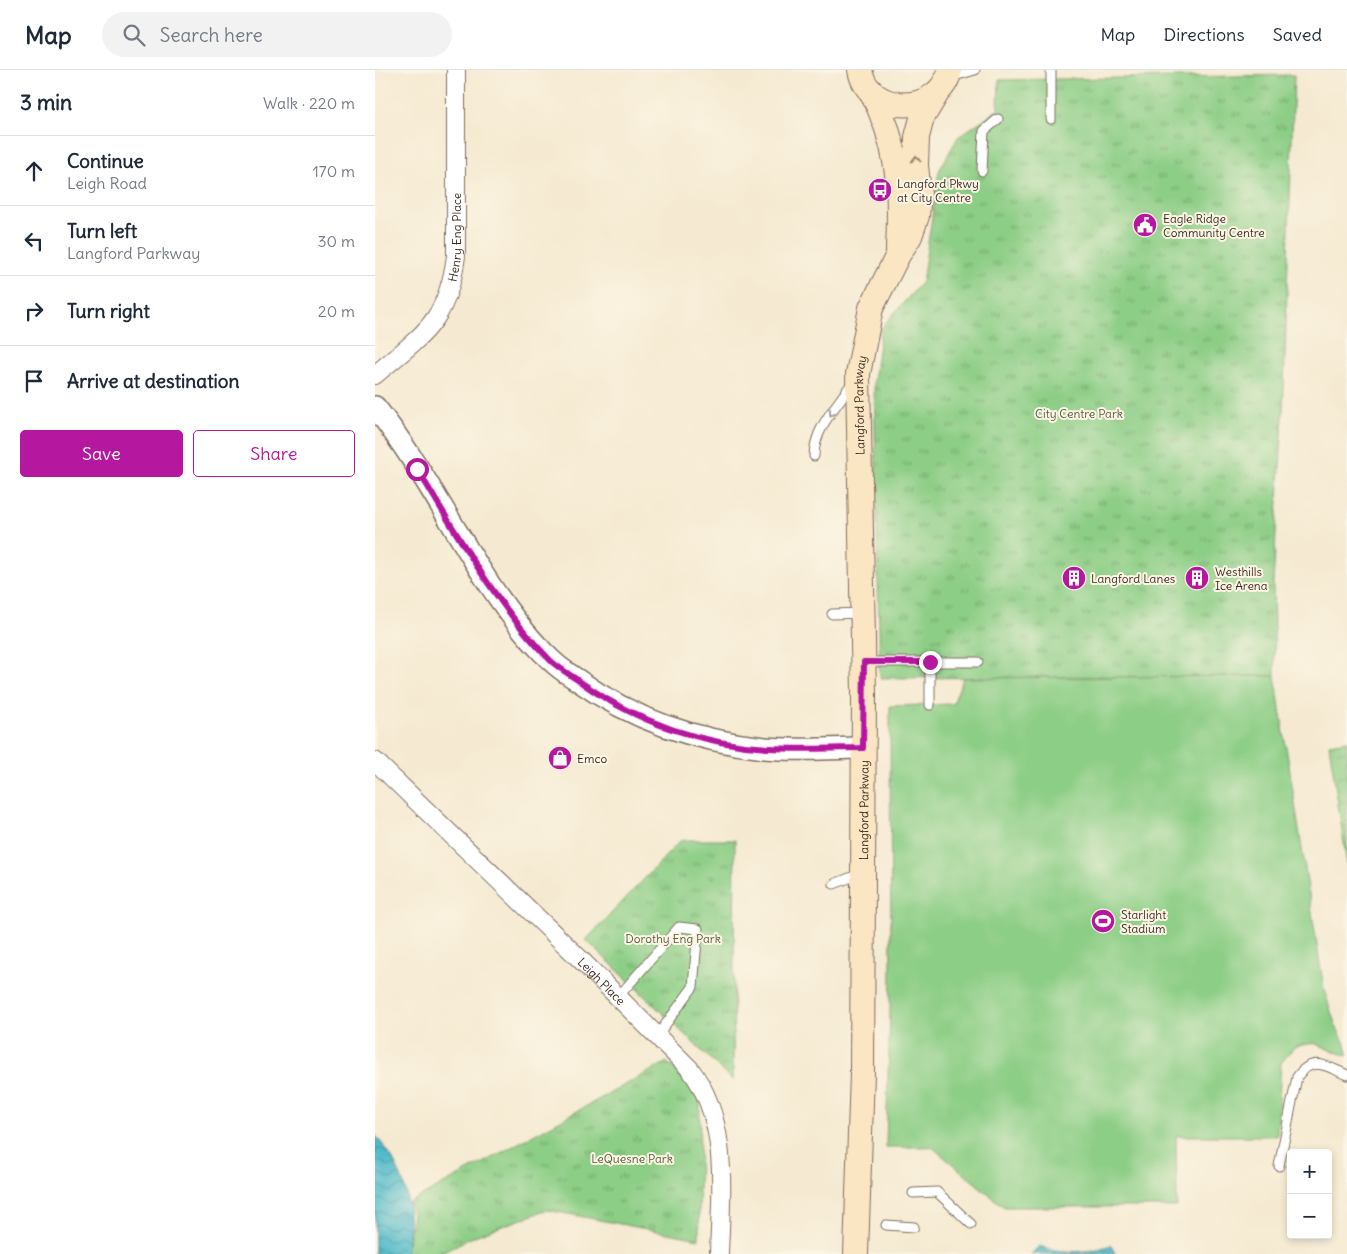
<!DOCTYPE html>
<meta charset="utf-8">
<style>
body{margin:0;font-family:Delius,sans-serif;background:#f2f2f3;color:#1f2937}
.controls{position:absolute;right:15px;bottom:15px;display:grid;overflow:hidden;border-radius:5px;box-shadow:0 2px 8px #0003}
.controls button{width:45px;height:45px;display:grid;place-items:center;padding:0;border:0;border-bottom:1px solid #e0e1e3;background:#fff;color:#1f2937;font:25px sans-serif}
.stop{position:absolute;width:15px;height:15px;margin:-11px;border:4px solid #b5179e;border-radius:50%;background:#fff}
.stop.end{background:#b5179e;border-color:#fff;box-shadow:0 1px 5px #0008}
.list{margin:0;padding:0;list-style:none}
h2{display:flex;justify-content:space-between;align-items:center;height:65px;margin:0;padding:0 20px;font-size:21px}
h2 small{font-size:16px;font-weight:400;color:#747a83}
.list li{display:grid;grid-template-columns:32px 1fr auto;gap:15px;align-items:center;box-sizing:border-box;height:70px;padding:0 20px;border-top:1px solid #e0e1e3}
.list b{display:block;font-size:19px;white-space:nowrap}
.list p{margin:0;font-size:16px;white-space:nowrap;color:#747a83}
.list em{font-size:16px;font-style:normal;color:#747a83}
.actions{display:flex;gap:10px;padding:15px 20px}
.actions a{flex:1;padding:11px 0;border:1px solid #b5179e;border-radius:5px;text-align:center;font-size:18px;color:#b5179e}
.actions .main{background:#b5179e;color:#fff}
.icon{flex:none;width:28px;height:28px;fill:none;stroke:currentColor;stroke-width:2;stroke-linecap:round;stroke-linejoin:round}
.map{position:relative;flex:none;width:972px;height:1184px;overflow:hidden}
header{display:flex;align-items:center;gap:30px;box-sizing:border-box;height:70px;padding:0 25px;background:#fff;border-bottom:1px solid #e0e1e3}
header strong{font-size:24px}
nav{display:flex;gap:28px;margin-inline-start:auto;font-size:18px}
.search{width:350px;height:45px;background:#f2f2f3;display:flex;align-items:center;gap:12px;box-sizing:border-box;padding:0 18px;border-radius:28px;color:#747a83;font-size:19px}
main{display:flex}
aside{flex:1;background:#fff}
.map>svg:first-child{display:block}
</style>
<header>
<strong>Map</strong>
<div class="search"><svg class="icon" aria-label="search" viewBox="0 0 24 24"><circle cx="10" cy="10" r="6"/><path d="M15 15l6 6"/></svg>Search here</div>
<nav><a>Map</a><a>Directions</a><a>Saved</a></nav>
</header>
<main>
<aside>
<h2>3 min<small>Walk · 220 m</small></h2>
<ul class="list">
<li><svg class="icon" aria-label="ahead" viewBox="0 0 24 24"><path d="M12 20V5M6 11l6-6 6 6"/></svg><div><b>Continue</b><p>Leigh Road</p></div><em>170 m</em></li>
<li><svg class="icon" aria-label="left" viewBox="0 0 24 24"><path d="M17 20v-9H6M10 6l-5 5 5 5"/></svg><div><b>Turn left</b><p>Langford Parkway</p></div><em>30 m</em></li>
<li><svg class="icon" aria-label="right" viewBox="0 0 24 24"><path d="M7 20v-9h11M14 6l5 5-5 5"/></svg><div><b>Turn right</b></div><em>20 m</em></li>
<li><svg class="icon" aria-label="arrive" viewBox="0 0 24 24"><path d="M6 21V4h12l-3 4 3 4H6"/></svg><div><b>Arrive at destination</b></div></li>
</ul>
<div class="actions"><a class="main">Save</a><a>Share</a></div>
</aside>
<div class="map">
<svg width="972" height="1184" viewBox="0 0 972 1184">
<defs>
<pattern id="park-tufts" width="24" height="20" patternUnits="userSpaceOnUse" patternTransform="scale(1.25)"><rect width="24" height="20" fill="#8dce86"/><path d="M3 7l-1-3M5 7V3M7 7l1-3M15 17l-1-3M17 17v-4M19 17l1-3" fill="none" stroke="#74a76d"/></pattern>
<pattern id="water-waves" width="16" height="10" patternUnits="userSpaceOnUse" patternTransform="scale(1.25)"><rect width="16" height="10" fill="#4fbacb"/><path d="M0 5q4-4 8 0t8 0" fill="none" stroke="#4397a4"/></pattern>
</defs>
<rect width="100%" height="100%" fill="#fcf5e5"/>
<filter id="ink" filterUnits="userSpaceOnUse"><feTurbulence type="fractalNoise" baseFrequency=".02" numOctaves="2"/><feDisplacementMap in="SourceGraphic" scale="10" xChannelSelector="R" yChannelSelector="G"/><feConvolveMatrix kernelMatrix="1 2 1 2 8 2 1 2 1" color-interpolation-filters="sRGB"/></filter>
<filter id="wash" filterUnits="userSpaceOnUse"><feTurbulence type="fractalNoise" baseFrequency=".0096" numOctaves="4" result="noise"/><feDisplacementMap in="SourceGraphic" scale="20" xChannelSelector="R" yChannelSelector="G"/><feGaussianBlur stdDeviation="1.12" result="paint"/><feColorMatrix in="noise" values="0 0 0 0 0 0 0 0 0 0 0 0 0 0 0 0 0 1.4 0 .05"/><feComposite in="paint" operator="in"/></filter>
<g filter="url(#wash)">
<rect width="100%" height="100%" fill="#f5ead1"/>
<!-- park -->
<path fill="url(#park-tufts)" stroke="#647c52" d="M919 5 908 347 898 513 900 606 505 608 499 311 506 258 547 212 564 101 583 67 623 39 624 10Z
M972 671V794L954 674Z
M306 770H360L358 1011 211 870Z
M292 992 325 1022 324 1169 172 1140 102 1165 63 1184H31L38 1145 34 1133Z"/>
<!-- garden -->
<path fill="#8dce86" stroke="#647c52" d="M900 606 949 920 960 954 972 978V986L938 973 919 977 906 993 902 1066H801L802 1137H629L557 1077H511L516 905 515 636 578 634 588 608Z"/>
<!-- water -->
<path fill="url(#water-waves)" stroke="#457274" d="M0 1065C31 1100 40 1138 31 1184H0Z
M736 1175 740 1184H656L664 1176C688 1183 712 1184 736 1175Z"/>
</g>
<g filter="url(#ink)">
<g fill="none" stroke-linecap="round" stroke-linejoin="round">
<!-- service casing -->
<g stroke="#7c6d5d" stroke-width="11">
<path id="service" d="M676 0V49
M576 7 600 0
M607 101 609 61 623 49
M439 386C439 358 463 335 477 313
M457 544 487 543
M489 592H603
M555 635V592
M459 814 487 803
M243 927 304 857 323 859 318 917 282 966
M904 1096 922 1007C937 985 952 996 972 1005
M538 1123 562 1122 596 1154
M511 1155 539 1157"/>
</g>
<!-- minor casing -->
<g stroke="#7c6d5d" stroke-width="20">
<g id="minor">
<path id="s1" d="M0 305C48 264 72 253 81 186V0"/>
<path id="s2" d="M0 691 206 890 315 999C355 1051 346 1122 344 1184"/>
</g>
</g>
<!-- tertiary casing -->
<g stroke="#7c6d5d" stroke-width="24">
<path id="tertiary" d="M0 337C44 392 76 456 115 515 133 542 153 569 177 591 185 599 195 605 204 611 260 651 322 671 390 678 422 681 456 678 488 678"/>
</g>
<!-- secondary casing -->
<g stroke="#7c6d5d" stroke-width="26">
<g id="secondary">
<path d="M485 0C494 47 565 45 575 0"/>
<path d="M496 21C524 75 526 119 523 178"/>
<path id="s3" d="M481 1184 487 1003 489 624 483 304 496 238 523 185 535 166 542 146 544 124 541 95 542 67 547 48 562 23"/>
</g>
</g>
<!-- service -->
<use href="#service" stroke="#fff" stroke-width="9"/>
<!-- minor -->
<use href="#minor" stroke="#fff" stroke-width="18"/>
<!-- tertiary -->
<use href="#tertiary" stroke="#fff" stroke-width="21"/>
<!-- secondary -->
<use href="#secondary" stroke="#fbe6c4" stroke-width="24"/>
</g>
<!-- one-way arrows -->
<defs><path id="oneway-chevron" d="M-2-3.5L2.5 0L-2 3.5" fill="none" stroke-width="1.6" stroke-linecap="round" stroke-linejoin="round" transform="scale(1.25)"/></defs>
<use stroke="#9b8871" href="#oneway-chevron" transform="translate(541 89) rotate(-90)"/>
<use stroke="#a79f9a" href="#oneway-chevron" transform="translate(457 343) rotate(125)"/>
</g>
<g fill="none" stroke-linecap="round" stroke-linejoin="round" filter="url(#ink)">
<!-- route -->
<path stroke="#b5179e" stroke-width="6" d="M42 399C83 465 121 536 176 591 186 600 199 607 210 615 262 652 329 675 394 678 425 680 457 678 488 678L489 592H555"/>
</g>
<!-- icons -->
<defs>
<g id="bus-disc" transform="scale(1.25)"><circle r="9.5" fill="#b5179e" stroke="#fcf5e5"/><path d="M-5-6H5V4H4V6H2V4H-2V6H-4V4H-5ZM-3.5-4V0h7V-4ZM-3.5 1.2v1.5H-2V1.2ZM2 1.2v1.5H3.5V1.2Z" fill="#fff"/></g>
<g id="civic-disc" transform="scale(1.25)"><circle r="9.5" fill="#b5179e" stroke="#fcf5e5"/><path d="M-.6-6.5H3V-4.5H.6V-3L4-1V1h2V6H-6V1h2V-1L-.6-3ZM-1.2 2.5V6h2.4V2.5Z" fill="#fff"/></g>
<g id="building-disc" transform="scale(1.25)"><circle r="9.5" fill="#b5179e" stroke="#fcf5e5"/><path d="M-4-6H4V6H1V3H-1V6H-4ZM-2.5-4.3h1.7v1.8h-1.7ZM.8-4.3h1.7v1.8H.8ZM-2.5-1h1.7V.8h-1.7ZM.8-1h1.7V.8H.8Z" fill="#fff"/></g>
<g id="shop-disc" transform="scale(1.25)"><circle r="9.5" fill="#b5179e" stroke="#fcf5e5"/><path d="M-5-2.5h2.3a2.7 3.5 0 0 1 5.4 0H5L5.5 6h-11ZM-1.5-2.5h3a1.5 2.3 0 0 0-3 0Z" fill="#fff"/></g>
<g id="stadium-disc" transform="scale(1.25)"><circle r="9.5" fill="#b5179e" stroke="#fcf5e5"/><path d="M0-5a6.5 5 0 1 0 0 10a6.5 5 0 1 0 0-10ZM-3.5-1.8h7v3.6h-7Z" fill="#fff"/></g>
</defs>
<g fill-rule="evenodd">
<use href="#bus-disc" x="505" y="120"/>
<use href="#civic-disc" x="770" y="155"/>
<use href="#building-disc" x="699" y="508"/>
<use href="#building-disc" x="822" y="508"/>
<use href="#shop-disc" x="185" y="688"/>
<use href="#stadium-disc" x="728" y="851"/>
</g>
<g text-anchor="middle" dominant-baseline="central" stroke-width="4" stroke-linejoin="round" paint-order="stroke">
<!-- poi labels -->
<g font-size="12" fill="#3b2a1e" stroke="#fcf5e5" text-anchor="start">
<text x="522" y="113">Langford Pkwy<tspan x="522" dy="14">at City Centre</tspan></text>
<text x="788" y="148">Eagle Ridge<tspan x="788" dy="14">Community Centre</tspan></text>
<text x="840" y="501">Westhills<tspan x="840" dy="14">Ice Arena</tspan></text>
<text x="716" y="508">Langford Lanes</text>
<text x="202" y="688">Emco</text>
<text x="746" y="844">Starlight<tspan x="746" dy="14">Stadium</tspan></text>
</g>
<!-- street labels -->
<g font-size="12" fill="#3b2a1e" stroke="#fcf5e5">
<text stroke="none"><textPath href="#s1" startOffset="168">Henry Eng Place</textPath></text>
<text stroke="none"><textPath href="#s3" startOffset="849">Langford Parkway</textPath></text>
<text stroke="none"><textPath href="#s3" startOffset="444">Langford Parkway</textPath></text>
<text stroke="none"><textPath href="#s2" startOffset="316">Leigh Place</textPath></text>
</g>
<!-- park labels -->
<g font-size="12" fill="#545b3d" stroke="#fcf5e5">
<text x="704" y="343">City Centre Park</text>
<text x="298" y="868">Dorothy Eng Park</text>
<text x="257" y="1088">LeQuesne Park</text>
</g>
</g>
</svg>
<div class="controls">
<button>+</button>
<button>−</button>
</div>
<div class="stop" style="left:42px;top:399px"></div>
<div class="stop end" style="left:555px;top:592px"></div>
</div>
</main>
